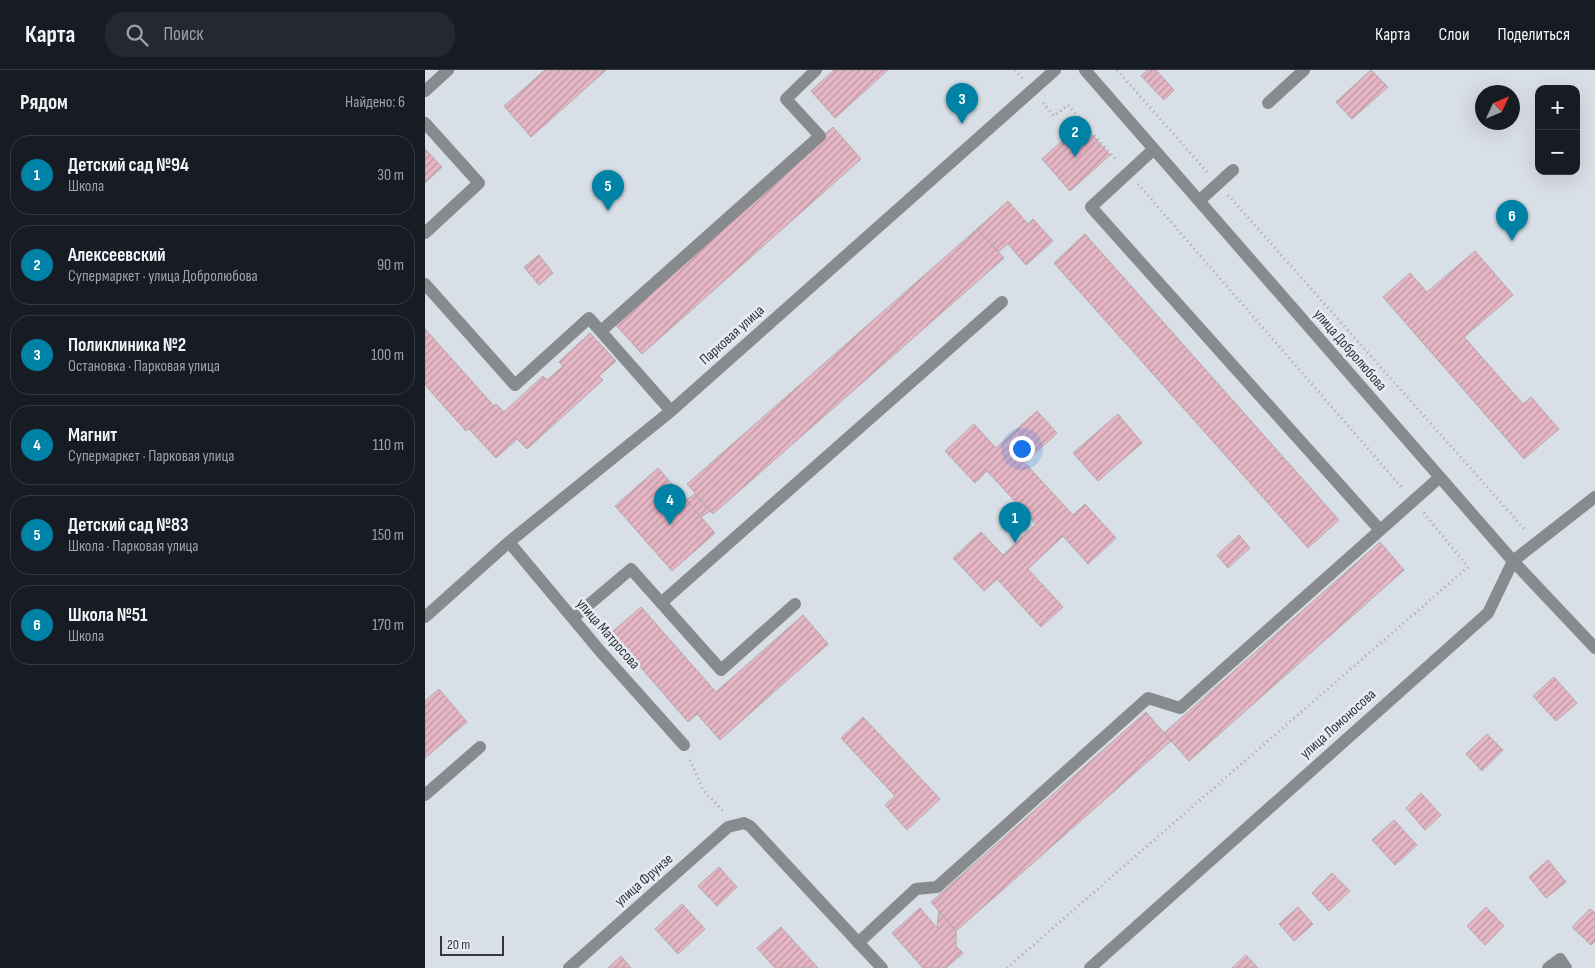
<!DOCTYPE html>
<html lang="ru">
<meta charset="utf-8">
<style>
body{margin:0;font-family:"Sofia Sans Condensed",sans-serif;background:#242831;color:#f1f3f6}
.controls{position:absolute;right:15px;top:15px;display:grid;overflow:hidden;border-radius:10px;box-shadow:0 5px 20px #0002}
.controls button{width:45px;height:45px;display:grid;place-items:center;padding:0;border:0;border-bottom:1px solid #363941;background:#171b24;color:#f1f3f6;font:25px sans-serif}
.compass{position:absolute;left:1050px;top:15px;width:45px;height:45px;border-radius:50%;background:#171b24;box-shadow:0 5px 20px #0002;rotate:46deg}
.scale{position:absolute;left:15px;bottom:12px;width:64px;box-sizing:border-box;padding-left:5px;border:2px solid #343639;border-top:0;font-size:14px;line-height:18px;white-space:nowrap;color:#343639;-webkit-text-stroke:4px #e6ecf4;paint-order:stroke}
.you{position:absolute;left:596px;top:378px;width:18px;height:18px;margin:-12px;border:4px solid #fff;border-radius:50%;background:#1a73e8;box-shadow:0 0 0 8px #1a73e833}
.badge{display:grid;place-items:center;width:32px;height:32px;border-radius:50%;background:#0082a6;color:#fff;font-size:16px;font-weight:700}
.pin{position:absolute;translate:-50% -41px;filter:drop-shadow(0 1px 2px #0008)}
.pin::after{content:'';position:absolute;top:26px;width:18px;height:15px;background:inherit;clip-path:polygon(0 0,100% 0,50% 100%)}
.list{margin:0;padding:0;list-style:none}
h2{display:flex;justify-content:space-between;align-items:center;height:65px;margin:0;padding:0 20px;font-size:21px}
h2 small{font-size:16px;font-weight:400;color:#9ea1a6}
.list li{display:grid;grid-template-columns:32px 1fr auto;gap:15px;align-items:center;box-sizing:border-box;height:80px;margin:0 10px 10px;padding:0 10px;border:1px solid #363941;border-radius:20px}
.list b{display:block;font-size:19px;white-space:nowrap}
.list p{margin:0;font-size:16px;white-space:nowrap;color:#9ea1a6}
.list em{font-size:16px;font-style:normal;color:#9ea1a6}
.icon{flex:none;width:28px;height:28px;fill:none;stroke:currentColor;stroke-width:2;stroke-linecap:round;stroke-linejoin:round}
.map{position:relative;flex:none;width:1170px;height:898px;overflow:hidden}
header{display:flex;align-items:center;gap:30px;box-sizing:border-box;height:70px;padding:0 25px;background:#171b24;border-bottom:1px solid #363941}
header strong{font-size:24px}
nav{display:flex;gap:28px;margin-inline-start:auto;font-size:18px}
.search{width:350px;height:45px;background:#242831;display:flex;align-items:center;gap:12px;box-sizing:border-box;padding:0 18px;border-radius:20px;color:#9ea1a6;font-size:19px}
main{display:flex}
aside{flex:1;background:#171b24}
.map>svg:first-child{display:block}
</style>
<header>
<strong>Карта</strong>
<div class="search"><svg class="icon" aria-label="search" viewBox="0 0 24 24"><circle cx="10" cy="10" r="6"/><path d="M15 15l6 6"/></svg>Поиск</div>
<nav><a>Карта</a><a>Слои</a><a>Поделиться</a></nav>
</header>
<main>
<aside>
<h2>Рядом<small>Найдено: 6</small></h2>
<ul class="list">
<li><span class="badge">1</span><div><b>Детский сад №94</b><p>Школа</p></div><em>30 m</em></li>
<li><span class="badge">2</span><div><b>Алексеевский</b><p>Супермаркет · улица Добролюбова</p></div><em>90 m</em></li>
<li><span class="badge">3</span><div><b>Поликлиника №2</b><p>Остановка · Парковая улица</p></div><em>100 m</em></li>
<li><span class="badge">4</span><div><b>Магнит</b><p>Супермаркет · Парковая улица</p></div><em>110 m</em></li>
<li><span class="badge">5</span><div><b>Детский сад №83</b><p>Школа · Парковая улица</p></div><em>150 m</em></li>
<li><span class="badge">6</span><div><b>Школа №51</b><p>Школа</p></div><em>170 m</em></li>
</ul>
</aside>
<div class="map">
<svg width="1170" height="898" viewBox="0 0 1170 898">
<defs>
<pattern id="building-hatch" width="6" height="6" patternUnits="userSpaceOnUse" patternTransform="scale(1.25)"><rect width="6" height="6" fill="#e6b6c5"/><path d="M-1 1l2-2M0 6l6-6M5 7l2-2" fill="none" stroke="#bb95a1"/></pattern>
</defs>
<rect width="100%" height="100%" fill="#d9dfe6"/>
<!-- building -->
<path fill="url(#building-hatch)" stroke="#b3aaac" d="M120 0H181L106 67 79 36Z
M409 0H463L410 48 386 21Z
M723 0H731L749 20 739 30 716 6Z
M946 0 963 17 927 49 911 32Z
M657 53 685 85 645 121 617 89Z
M408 57 436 89 217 284 189 253Z
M0 79 17 97 0 113Z
M583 131 603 154 608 149 628 171 601 195 583 174 573 182 552 159Z
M552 159 579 188 288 444 262 414Z
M660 164 914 450 883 478 629 193Z
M1050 181 1088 225 1039 267 1098 334 1106 327 1134 359 1099 389 958 227 985 203 1002 222Z
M114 185 128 203 114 215 99 197Z
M0 259 69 336 41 361 0 315Z
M165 263 191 291 174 306 178 310 102 379 92 369 71 388 44 359 71 334 79 342 118 306 122 310 138 296 134 292Z
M612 341 632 363 600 393 648 445 660 434 691 468 663 494 638 466 603 499 638 537 616 557 572 509 559 521 528 488 556 462 578 485 611 454 562 401 550 413 520 381 549 354 571 378Z
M693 344 717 373 673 411 648 383Z
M233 398 290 463 247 501 190 436Z
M270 424 285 441 276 447 261 430Z
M814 465 825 478 803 498 792 485Z
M955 472 979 500 764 691 739 663Z
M216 537 291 622 378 545 403 574 295 670 272 644 263 652 186 563Z
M1129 607 1152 633 1131 651 1108 626Z
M14 619 42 652 0 688V631Z
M721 642 746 671 531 861 506 832Z
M438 647 515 729 482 760 460 735 470 726 416 668Z
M1062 664 1078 680 1057 701 1041 684Z
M996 723 1016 745 1000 760 981 738Z
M969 750 992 775 970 795 947 770Z
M1123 790 1141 812 1121 828 1104 807Z
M294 797 312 817 292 836 273 816Z
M907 803 925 821 904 841 887 823Z
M257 834 280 859 253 884 230 859Z
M873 837 888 854 869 871 854 854Z
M1061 837 1079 856 1060 875 1042 856Z
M495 838 512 858 514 841 531 861V876L538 883 521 898H498L467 863Z
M1165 839 1170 843V871L1166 875 1147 857Z
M356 857 393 898H350L332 878Z
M821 885 833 898H807Z
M196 886 206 898H183Z"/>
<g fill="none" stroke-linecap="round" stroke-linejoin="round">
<!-- path -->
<path stroke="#a3a7ad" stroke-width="3" stroke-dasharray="1 4" stroke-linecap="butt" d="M590 0 598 9
M692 0 782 102
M618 33 629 46 643 35 692 91
M713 114 978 419
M803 125 1101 461
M265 690 278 720 299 742
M582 898 1043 497 998 442"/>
<!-- minor -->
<path stroke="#878b8d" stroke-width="12" d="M660 0 1088 491 1170 578
M0 21 23 0
M843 33 879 0
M0 53 54 113 0 163
M729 79 666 137 955 460
M774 131 808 100
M0 214 90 315 164 248 246 341
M176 261 395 66 361 29 391 0
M84 472 175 581 259 675
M236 533 577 232
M0 547 84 472 246 341 630 0
M148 548 206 499 296 600 370 534
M0 725 55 677
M433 873 491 819 512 817 723 628 755 638 1015 407
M144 898 303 757 319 753 325 756 457 898
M665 898 1063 543 1088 491 1170 427
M1123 898 1135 889 1141 898"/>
</g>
<g text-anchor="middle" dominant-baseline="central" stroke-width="5" stroke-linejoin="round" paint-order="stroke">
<!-- street labels -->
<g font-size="15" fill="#343639" stroke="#e6ecf4">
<text transform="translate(307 265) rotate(-42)">Парковая улица</text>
<text transform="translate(925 280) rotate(49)">улица Добролюбова</text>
<text transform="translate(183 564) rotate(49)">улица Матросова</text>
<text transform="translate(913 654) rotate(-42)">улица Ломоносова</text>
<text transform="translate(219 810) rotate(-41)">улица Фрунзе</text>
</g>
</g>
</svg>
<div class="controls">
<button>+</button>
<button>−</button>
</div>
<svg class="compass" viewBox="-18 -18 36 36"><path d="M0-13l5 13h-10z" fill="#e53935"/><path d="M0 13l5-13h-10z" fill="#9ea1a6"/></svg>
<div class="scale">20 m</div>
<div class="you"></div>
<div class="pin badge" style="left:590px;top:473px">1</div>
<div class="pin badge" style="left:650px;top:87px">2</div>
<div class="pin badge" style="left:537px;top:54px">3</div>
<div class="pin badge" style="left:245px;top:455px">4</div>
<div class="pin badge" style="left:183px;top:141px">5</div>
<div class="pin badge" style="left:1087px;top:171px">6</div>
</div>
</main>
